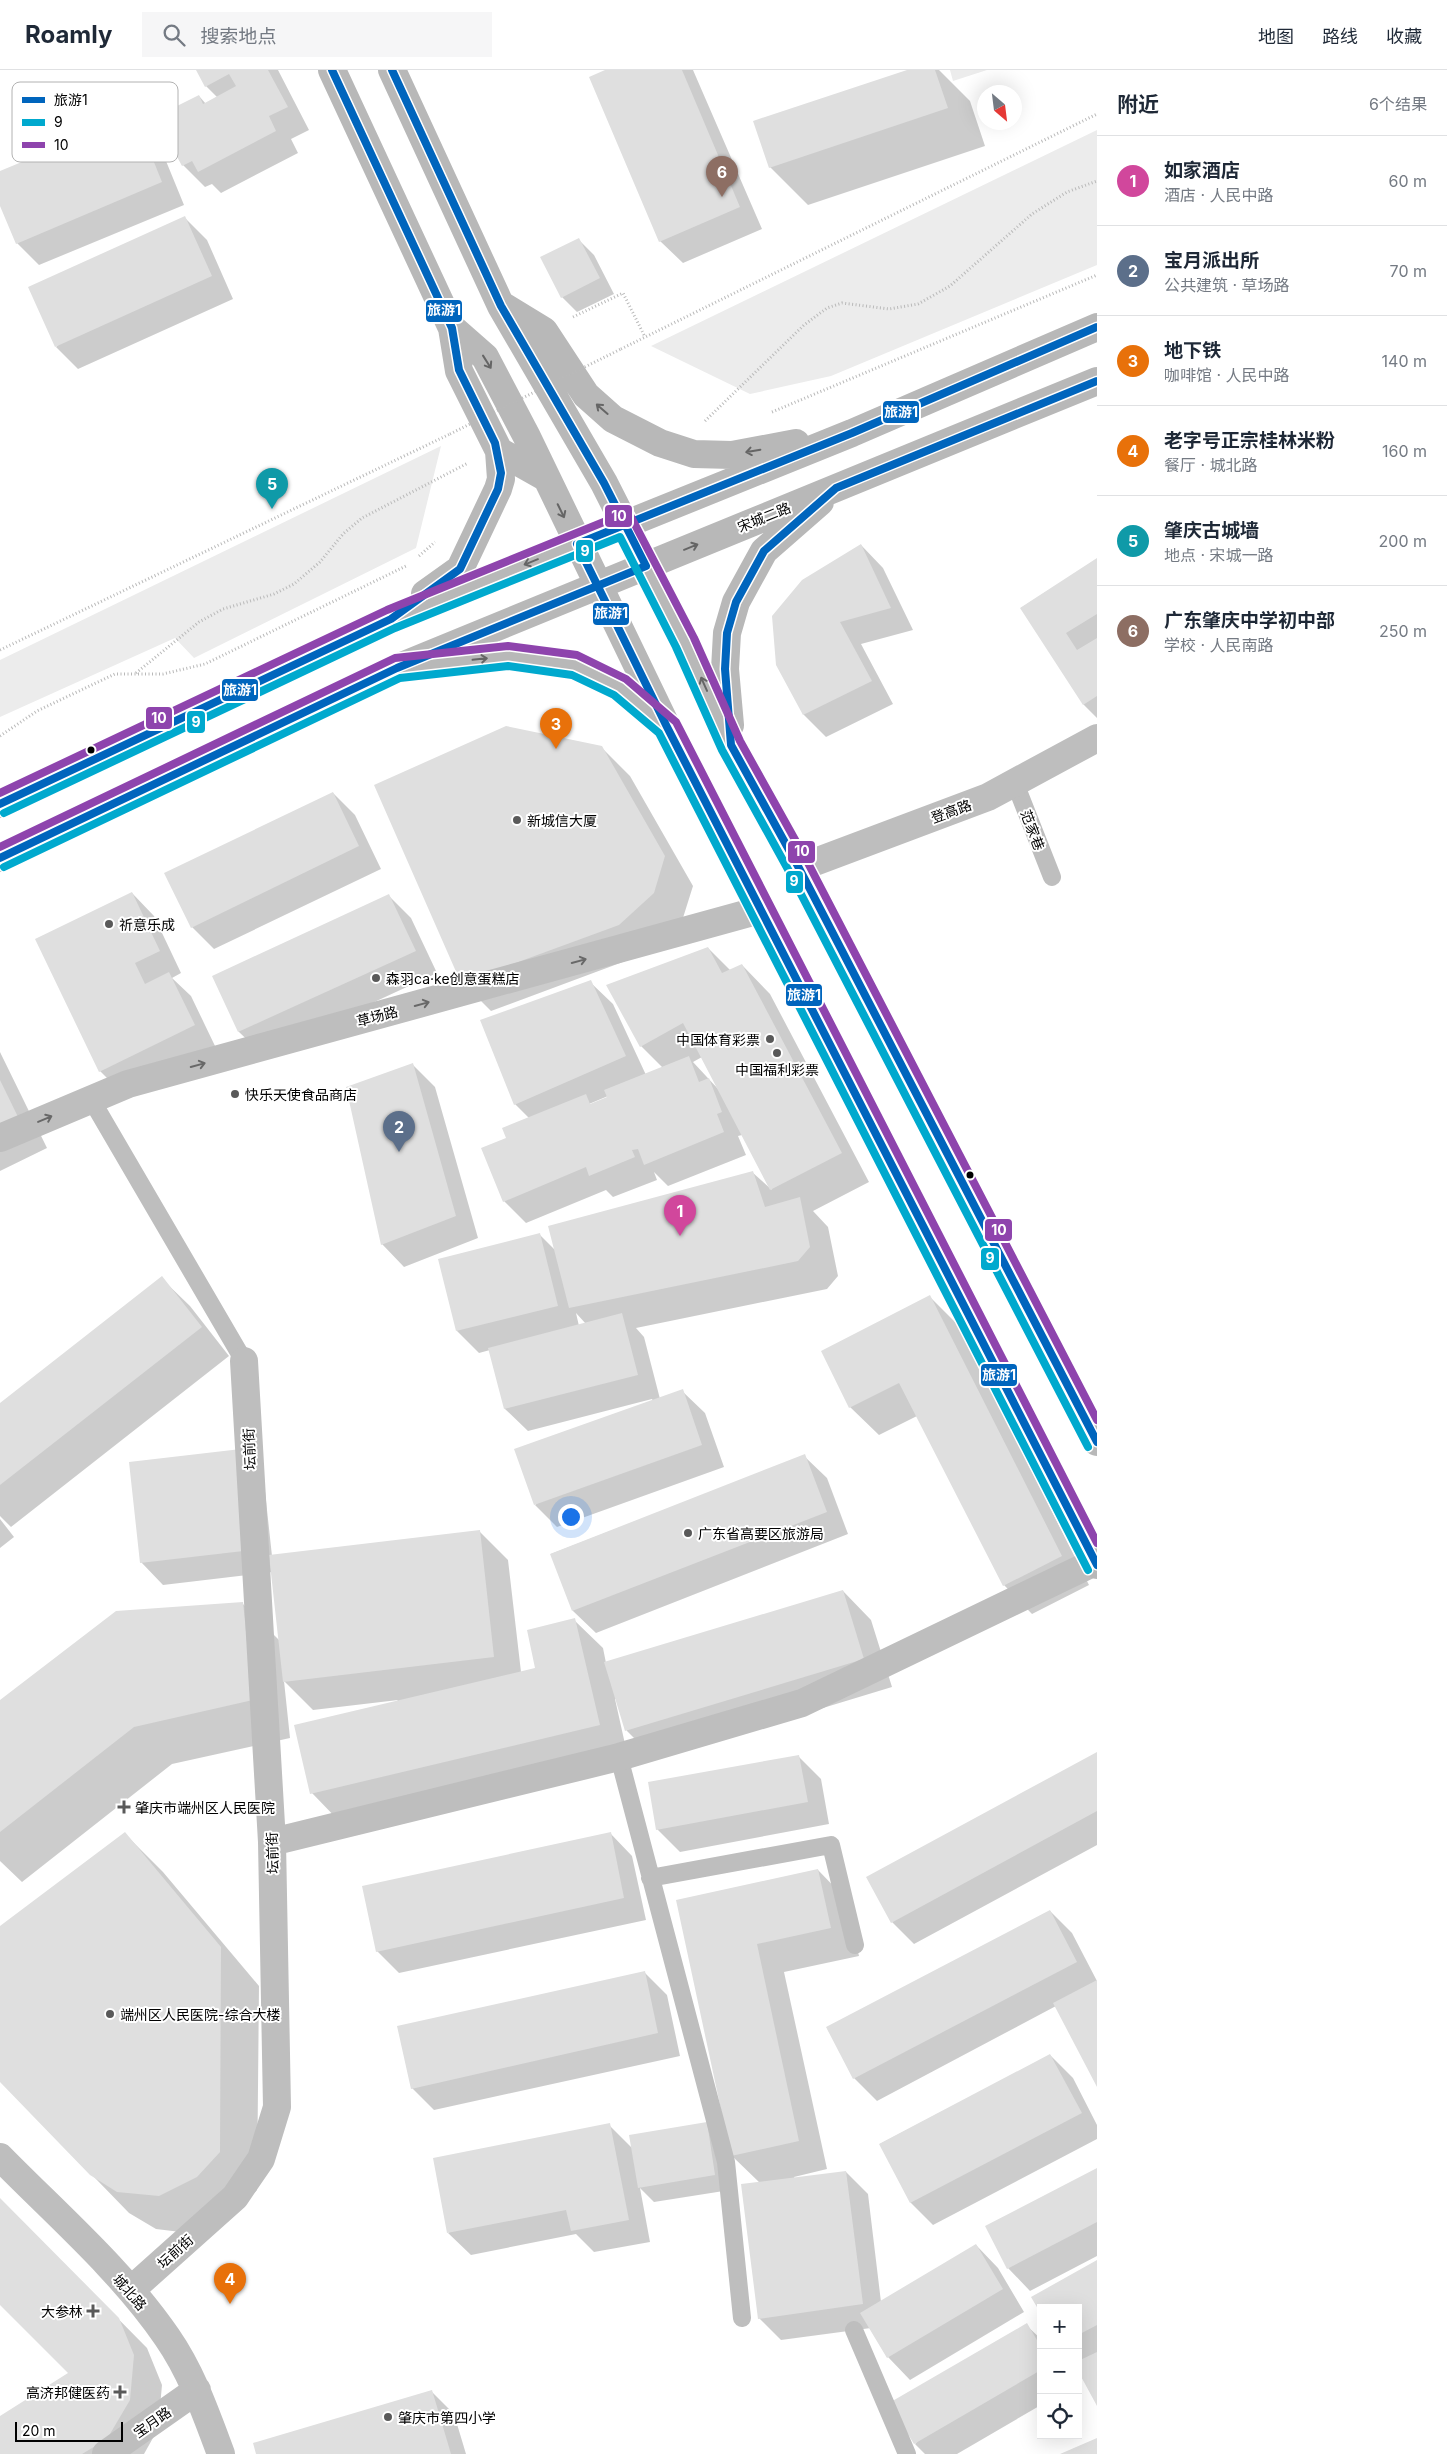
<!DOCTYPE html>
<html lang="zh">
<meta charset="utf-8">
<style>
body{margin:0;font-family:Inter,"Noto Sans SC",sans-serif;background:#f6f6f7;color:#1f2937}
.controls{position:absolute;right:15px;bottom:15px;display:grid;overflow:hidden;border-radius:0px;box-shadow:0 5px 20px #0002}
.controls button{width:45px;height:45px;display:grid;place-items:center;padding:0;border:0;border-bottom:1px solid #e0e1e3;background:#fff;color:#1f2937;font:25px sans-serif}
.compass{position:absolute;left:977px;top:15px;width:45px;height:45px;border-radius:50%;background:#fff;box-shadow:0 5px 20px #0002;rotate:152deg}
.scale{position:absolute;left:15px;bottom:12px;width:108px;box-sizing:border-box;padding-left:5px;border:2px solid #000;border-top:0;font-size:14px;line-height:18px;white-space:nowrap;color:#000;-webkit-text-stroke:4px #fff;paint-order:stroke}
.you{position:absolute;left:570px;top:1446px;width:18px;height:18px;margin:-12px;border:4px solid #fff;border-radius:50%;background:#1a73e8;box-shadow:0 0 0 8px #1a73e833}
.badge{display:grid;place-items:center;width:32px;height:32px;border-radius:50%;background:#db2777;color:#fff;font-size:16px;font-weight:700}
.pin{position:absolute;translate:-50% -41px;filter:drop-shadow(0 1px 2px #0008)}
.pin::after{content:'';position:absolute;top:26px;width:18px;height:15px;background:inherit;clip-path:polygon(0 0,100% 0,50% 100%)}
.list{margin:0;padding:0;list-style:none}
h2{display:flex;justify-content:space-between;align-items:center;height:65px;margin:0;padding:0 20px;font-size:21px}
h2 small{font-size:16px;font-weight:400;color:#747a83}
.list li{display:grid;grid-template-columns:32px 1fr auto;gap:15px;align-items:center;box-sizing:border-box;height:90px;padding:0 20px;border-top:1px solid #e0e1e3}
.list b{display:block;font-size:19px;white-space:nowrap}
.list p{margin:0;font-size:16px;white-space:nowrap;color:#747a83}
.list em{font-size:16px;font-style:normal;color:#747a83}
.icon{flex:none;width:28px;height:28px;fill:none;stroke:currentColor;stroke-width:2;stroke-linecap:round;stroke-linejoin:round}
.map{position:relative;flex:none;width:1097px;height:2384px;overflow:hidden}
header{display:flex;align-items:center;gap:30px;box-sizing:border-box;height:70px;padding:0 25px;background:#fff;border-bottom:1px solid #e0e1e3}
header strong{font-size:24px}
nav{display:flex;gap:28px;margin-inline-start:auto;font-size:18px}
.search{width:350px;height:45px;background:#f6f6f7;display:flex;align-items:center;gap:12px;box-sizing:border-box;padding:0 18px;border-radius:0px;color:#747a83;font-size:19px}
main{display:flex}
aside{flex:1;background:#fff}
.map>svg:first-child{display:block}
</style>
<header>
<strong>Roamly</strong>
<div class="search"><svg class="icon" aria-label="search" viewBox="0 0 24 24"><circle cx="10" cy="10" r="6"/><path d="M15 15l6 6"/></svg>搜索地点</div>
<nav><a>地图</a><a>路线</a><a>收藏</a></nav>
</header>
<main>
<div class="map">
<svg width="1097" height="2384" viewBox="0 0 1097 2384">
<rect width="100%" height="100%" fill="#fff"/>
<!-- green -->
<path fill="#ececec" d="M950 0H987L953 11Z
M1097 60V195L831 306 750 324 651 276Z
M441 376 416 478 194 588 175 568 0 647V590Z"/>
<!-- shadow -->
<path fill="#0003" fill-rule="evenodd" d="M198 0H278L309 60 291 69 298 83 221 123 212 114 205 117 183 95 177 48 199 26 206 34 217 27 206 16Z
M608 0H693L762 159 683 193 660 171Z
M911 0H939L970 31 985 76 808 135 770 97Z
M134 46 157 69 184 135 39 195 17 173 0 133V103Z
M185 148 207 170 233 229 78 299 56 277Z
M579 170 594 185 614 224 577 242 562 227Z
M861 475 883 498 913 560 861 574 893 634 826 667 804 645 777 594Z
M1097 489V648L1084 635 1021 538Z
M601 677 630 706 693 816 682 851 647 883 491 941 462 912Z
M333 723 355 745 381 799 214 879 192 857Z
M132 823 154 846 181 903 172 908 191 926 216 978 122 1023 100 1001Z
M389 826 411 848 437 903 262 984 239 962 214 906Z
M708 878 731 901 742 895 770 924 869 1112 813 1141 828 1157 838 1206 827 1219 636 1258 644 1267 660 1329 682 1321 705 1343 724 1397 557 1457 535 1435 653 1331 652 1329 528 1361 505 1339 490 1280 479 1283 457 1261 439 1190 539 1164 556 1181 752 1102 772 1120 742 1065 738 1066 746 1085 668 1116 654 1102 657 1110 613 1127 606 1120 526 1153 504 1131 508 1068 530 1049 515 1034 590 912 613 934 646 1005 663 998 641 976ZM702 987 719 1020 693 992ZM608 1026 609 1028 590 1036 589 1034ZM576 1243 586 1254 579 1256Z
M0 982 47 1078 0 1101Z
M412 994 435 1017 478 1168 404 1197 382 1174Z
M161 1208 190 1236 229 1286 11 1457 0 1446V1334Z
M930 1227 958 1255 1089 1515 1032 1544 1004 1515 917 1346 879 1365 850 1337Z
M804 1386 827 1408 848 1464 596 1563 573 1541 551 1484Z
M263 1403 272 1486 479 1461 508 1490 521 1602 536 1599 574 1550 603 1578 606 1593 843 1521 871 1550 892 1617 655 1689 627 1661 617 1629H615L627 1683 340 1752 312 1723 398 1630 313 1640 284 1611 290 1668 172 1694 22 1812 0 1791V1632L242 1533 280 1571 272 1502 163 1515 141 1492Z
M0 1449 14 1467 0 1478Z
M1097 1683V1775L914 1874 892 1852Z
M798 1686 821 1709 829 1754 680 1782 657 1759Z
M610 1763 632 1786 646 1850 399 1903 377 1881Z
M125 1764 163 1802 259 1916 257 2120 235 2144 197 2164 156 2159 129 2143 0 2010V1858Z
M818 1800 846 1829 859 1886 784 1902 827 2099 794 2107 795 2109 846 2102 868 2124 881 2232 976 2175 998 2198 1024 2242 910 2310 888 2287 871 2258 781 2270 759 2248 760 2113 732 2086 678 1831Z
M1050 1841 1072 1863 1097 1911 1056 1936 877 2031 854 2008 827 1958Z
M645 1903 667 1925 680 1986 434 2040 412 2018Z
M1050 1985 1073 2008 1097 2055V2069L933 2155 911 2133 880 2074Z
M706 2053 721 2068 730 2120 654 2132 640 2118 650 2172 594 2182 576 2164 471 2185 448 2163 609 2055 632 2078Z
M1097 2099V2186L1030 2221 1008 2198Z
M0 2129 147 2278 162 2315 158 2359 144 2384H0V2347L70 2303 0 2233Z
M1097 2191V2333L1078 2298V2238L1033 2228Z
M1026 2255 1041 2269V2335L957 2384H925L915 2374Z
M432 2322 454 2344 466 2384H257Z"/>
<!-- building -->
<path fill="#dfdfdf" d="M196 0H268L288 37 269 46 276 61 198 102 192 91 182 96 160 55 175 47 171 39 199 25 203 34 236 16 229 4 205 17Z
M605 0H682L740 137 659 172 589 7Z
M907 0H935L948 38 769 98 753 51Z
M135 45 162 112 16 174 0 136V101Z
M185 146 212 206 55 277 28 217Z
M579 168 600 208 561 228 540 187Z
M861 474 891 538 840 552 872 611 803 645 776 595 772 546 802 510Z
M1097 488V544L1066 563 1077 580 1097 568V626L1083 635 1020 538Z
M506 656 602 676 665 786 654 823 619 855 461 913 374 715Z
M333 722 359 776 191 858 164 803Z
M132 822 160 881 135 893 145 914 169 902 195 955 99 1002 35 869Z
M389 824 416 881 238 962 212 906Z
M708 877 722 903 742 894 842 1083 770 1120 683 953 640 977 606 915Z
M591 910 626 986 514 1035 480 950Z
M689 986 699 1012 709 1008 722 1042 717 1044 724 1062 644 1095 638 1079 632 1080 635 1087 589 1106 586 1097 503 1132 481 1078 506 1068 502 1058 586 1024 590 1034 607 1027 604 1020Z
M413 993 456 1146 381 1175 346 1017Z
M0 1010 19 1049 0 1059Z
M753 1101 765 1137 800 1127 810 1177 798 1191 569 1238 548 1156Z
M540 1163 558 1236 456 1261 438 1189Z
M162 1206 202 1257 0 1415V1333Z
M930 1225 1062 1486 1003 1516 899 1313 849 1338 821 1281Z
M622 1243 638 1305 504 1339 488 1278Z
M683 1319 702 1375 534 1435 514 1379Z
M241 1379 252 1480 140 1493 129 1392Z
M805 1384 827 1442 572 1541 550 1484Z
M480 1460 494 1587 283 1612 269 1485Z
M843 1520 864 1589 625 1661 604 1592Z
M243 1532 253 1630 134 1657 0 1762V1630L116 1541Z
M575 1548 600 1655 310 1724 294 1655 535 1598 527 1560Z
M1097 1682V1741L891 1853 866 1807Z
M799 1685 808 1732 656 1760 648 1712Z
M125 1762 221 1877 220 2082 197 2107 159 2126 117 2122 90 2105 0 2012V1856Z
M611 1762 624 1828 376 1882 362 1816Z
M818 1799 831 1858 757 1874 799 2071 731 2086 676 1830Z
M1050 1840 1077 1892 853 2009 826 1957Z
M645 1901 658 1963 411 2019 397 1956Z
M1097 1910V2017L1053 1933Z
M1050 1984 1082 2043 910 2133 879 2074Z
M707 2052 715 2105 638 2118 629 2065Z
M610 2053 629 2150 571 2161 566 2140 447 2163 433 2088Z
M1097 2098V2152L1007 2199 985 2156Z
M846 2101 863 2234 758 2249 741 2114Z
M0 2128 119 2248 134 2285 130 2330 107 2369 82 2384H0V2346L68 2303 0 2235Z
M976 2174 1003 2219 887 2288 860 2243Z
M1097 2190V2255L1078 2265V2238H1041V2244L1031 2227Z
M1027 2253 1041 2277V2300L914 2374 889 2333Z
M1097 2282V2336L1078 2301V2291Z
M432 2320 451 2384H256L253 2373Z
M1097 2368V2384H1060Z"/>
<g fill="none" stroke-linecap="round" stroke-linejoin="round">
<!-- path -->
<path stroke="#b9b9b9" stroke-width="3" stroke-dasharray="1 2.5" stroke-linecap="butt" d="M573 247 623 223 645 267
M621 279 1097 44
M772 342 1097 205
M705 351 804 255 827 238 842 233 889 239 918 234 950 216 1032 144 1067 122 1097 111
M419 486 435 472
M0 580 450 364
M136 603 199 552 223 539 274 524 294 514 320 492 343 464 362 448 468 393
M0 666 37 641 115 604H163L205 594 406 496"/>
<!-- lane -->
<path stroke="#bebebe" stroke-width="18" d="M1015 713 1052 807
M91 1029 244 1291
M619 1687 726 2092 742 2248
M650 1808 831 1775 855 1875
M854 2260 907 2384"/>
<!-- street -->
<path stroke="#bebebe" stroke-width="28" d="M799 798 988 727 1097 668
M0 1068 128 1014 760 840
M272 1772 619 1687 802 1633 1095 1492
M0 2087C57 2145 121 2200 167 2267 192 2303 206 2344 221 2384
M131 2220 235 2127 261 2089 277 2037 272 1772 244 1291
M106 2384 197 2320"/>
<!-- secondary -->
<path stroke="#b8b8b8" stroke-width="28" d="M332 0 452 258 459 301 499 381 545 407
M392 0 501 236 604 413 685 573 731 675 799 798 1097 1372
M503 236 544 261 586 325 613 349 660 373 694 384 732 385 796 373
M452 258 485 287 527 367 667 657 1097 1495
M425 524 460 499 498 419 501 409 499 381
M429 595 508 586 575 595 620 617 658 649
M730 655 725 599 727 563 736 532 764 481 820 432
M0 734 391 549 852 363 1097 257
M0 788 397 598 1097 311"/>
<!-- path-bridge -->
<path stroke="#b9b9b9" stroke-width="3" stroke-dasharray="1 2.5" stroke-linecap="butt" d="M450 364 621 279"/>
<!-- bus-1 casing -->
<g stroke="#fff" stroke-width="11">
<path id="bus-1" d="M1097 257 852 363 577 474 667 657 1097 1495
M1097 311 836 418 764 481 736 532 727 563 725 599 731 675 799 798 1097 1372
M0 734 391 549 460 499 498 419 501 403 495 373 459 300 452 258 332 0
M0 788 397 598 646 496 604 413 501 236 392 0"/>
</g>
<!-- bus-2 casing -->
<g stroke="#fff" stroke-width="11">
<path id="bus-2" d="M4 743 395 558 620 467 676 577 722 680 790 803 1088 1377
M4 797 400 608 508 596 572 605 614 625 659 663 1088 1500"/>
</g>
<!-- bus-3 casing -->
<g stroke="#fff" stroke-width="11">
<path id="bus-3" d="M0 723 387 540 621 445H630L694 568 740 671 808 793 1097 1350
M0 777 395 588 508 576 577 585 626 609 676 652 1097 1473"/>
</g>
<!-- bus-1 -->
<use href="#bus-1" stroke="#0065bd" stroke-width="8"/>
<!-- bus-2 -->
<use href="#bus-2" stroke="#00a9ce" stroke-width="8"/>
<!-- bus-3 -->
<use href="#bus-3" stroke="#8e44ad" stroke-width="8"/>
</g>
<!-- one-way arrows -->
<defs><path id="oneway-shaft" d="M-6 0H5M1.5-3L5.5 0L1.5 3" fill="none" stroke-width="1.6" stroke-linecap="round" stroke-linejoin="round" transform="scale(1.25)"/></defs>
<g stroke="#656565">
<use href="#oneway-shaft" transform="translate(487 292) rotate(58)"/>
<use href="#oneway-shaft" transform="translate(602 339) rotate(-139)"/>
<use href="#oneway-shaft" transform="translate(753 381) rotate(170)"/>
<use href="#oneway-shaft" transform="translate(561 441) rotate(64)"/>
<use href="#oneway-shaft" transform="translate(691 477) rotate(-22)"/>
<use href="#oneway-shaft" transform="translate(531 492) rotate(158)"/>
<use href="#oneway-shaft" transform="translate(480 589) rotate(-6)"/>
<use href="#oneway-shaft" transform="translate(704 614) rotate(-114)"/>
</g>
<g stroke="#686868">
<use href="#oneway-shaft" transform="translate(579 891) rotate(-15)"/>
<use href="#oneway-shaft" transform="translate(422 934) rotate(-15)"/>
<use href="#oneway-shaft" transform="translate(198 995) rotate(-15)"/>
<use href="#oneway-shaft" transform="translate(45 1049) rotate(-23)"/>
</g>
<!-- markers -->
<g fill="#000" stroke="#fff" stroke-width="2">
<circle cx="91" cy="680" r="4.5"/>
<circle cx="970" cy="1105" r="4.5"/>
</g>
<g fill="#595959" stroke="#fff" stroke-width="2">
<circle cx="517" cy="750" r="5"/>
<circle cx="109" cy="854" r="5"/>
<circle cx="376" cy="908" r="5"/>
<circle cx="770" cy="969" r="5"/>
<circle cx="777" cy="983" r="5"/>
<circle cx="235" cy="1024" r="5"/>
<circle cx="688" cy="1463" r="5"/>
<path d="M121.5 1729.5h5v5h5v5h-5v5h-5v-5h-5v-5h5z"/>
<circle cx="110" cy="1944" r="5"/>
<path d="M90.5 2233.5h5v5h5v5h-5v5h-5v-5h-5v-5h5z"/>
<path d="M117.5 2314.5h5v5h5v5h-5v5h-5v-5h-5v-5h5z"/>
<circle cx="388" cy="2347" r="5"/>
</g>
<g text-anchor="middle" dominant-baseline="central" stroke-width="4" stroke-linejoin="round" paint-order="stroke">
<!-- street labels -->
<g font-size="14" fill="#000" stroke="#fff">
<text transform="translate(764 447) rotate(-22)">宋城二路</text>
<text transform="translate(951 741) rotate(-20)">登高路</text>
<text transform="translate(1033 760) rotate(69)">范家巷</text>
<text transform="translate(377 946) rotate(-15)">草场路</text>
<text transform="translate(249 1379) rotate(-93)">坛前街</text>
<text transform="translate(272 1783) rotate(-92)">坛前街</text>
<text transform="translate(175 2181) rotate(-42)">坛前街</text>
<text transform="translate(130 2222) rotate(49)">城北路</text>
<text transform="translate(152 2352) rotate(-35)">宝月路</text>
</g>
<!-- poi labels -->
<g font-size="14" fill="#000" stroke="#fff" text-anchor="start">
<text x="527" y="750">新城信大厦</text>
<text x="119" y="854">祈意乐成</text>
<text x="386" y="908">森羽ca·ke创意蛋糕店</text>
<text x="760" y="969" text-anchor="end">中国体育彩票</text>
<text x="777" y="999" text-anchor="middle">中国福利彩票</text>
<text x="245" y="1024">快乐天使食品商店</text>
<text x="698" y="1463">广东省高要区旅游局</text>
<text x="135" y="1737">肇庆市端州区人民医院</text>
<text x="120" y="1944">端州区人民医院-综合大楼</text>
<text x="83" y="2241" text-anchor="end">大参林</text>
<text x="110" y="2322" text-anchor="end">高济邦健医药</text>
<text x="398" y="2347">肇庆市第四小学</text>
</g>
</g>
<!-- legend -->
<rect x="12" y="12" width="166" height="80" rx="8" fill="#fff" stroke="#b2b2b2" stroke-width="1"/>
<rect x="22" y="27" width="23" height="6" fill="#0065bd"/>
<rect x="22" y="49" width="23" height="7" fill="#00a9ce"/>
<rect x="22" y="72" width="23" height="6" fill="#8e44ad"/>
<g font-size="14" fill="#000">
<text x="54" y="35">旅游1</text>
<text x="54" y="57">9</text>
<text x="54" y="80">10</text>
</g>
<g stroke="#fff" stroke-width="2">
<rect x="425" y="229" width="38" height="24" rx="5" fill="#0065bd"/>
<rect x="882" y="330" width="38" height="24" rx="5" fill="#0065bd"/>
<rect x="604" y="434" width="29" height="24" rx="5" fill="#8e44ad"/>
<rect x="575" y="469" width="19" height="24" rx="5" fill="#00a9ce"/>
<rect x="592" y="532" width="38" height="24" rx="5" fill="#0065bd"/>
<rect x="221" y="608" width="38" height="24" rx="5" fill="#0065bd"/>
<rect x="145" y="636" width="28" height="24" rx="5" fill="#8e44ad"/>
<rect x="186" y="640" width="20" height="24" rx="5" fill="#00a9ce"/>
<rect x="787" y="770" width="29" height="24" rx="5" fill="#8e44ad"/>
<rect x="785" y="800" width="19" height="24" rx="5" fill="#00a9ce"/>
<rect x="785" y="913" width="38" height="24" rx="5" fill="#0065bd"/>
<rect x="984" y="1148" width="29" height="24" rx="5" fill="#8e44ad"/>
<rect x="980" y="1177" width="20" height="24" rx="5" fill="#00a9ce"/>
<rect x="980" y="1293" width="38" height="24" rx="5" fill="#0065bd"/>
</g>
<g font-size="14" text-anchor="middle" font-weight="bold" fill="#fff">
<text x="444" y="245">旅游1</text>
<text x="901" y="347">旅游1</text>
<text x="619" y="451">10</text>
<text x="585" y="486">9</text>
<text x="611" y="548">旅游1</text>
<text x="240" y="625">旅游1</text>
<text x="159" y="653">10</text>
<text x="196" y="657">9</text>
<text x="802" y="786">10</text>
<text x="794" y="816">9</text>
<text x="804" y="930">旅游1</text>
<text x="999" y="1165">10</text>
<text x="990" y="1193">9</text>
<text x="999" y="1310">旅游1</text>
</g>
</svg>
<div class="controls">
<button>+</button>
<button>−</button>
<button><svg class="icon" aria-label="locate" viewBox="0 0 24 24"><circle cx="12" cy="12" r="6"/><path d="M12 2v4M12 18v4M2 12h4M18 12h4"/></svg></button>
</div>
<svg class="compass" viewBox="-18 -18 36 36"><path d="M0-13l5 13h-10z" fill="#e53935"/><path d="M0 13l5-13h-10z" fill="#747a83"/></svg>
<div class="scale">20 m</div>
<div class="you"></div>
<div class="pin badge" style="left:680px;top:1166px;background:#d1479c">1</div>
<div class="pin badge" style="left:399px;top:1082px;background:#5c6f8a">2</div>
<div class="pin badge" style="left:556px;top:679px;background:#e8710a">3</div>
<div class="pin badge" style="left:230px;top:2234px;background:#e8710a">4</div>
<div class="pin badge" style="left:272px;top:439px;background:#0f9aa8">5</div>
<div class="pin badge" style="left:722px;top:127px;background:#8d6e63">6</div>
</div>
<aside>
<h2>附近<small>6个结果</small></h2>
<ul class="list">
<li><span class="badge" style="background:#d1479c">1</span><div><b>如家酒店</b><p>酒店 · 人民中路</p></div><em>60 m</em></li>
<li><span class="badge" style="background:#5c6f8a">2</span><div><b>宝月派出所</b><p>公共建筑 · 草场路</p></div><em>70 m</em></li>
<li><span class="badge" style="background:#e8710a">3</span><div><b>地下铁</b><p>咖啡馆 · 人民中路</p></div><em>140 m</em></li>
<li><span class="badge" style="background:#e8710a">4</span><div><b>老字号正宗桂林米粉</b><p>餐厅 · 城北路</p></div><em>160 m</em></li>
<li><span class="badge" style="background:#0f9aa8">5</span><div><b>肇庆古城墙</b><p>地点 · 宋城一路</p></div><em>200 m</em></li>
<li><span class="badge" style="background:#8d6e63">6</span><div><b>广东肇庆中学初中部</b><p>学校 · 人民南路</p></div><em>250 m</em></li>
</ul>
</aside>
</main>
